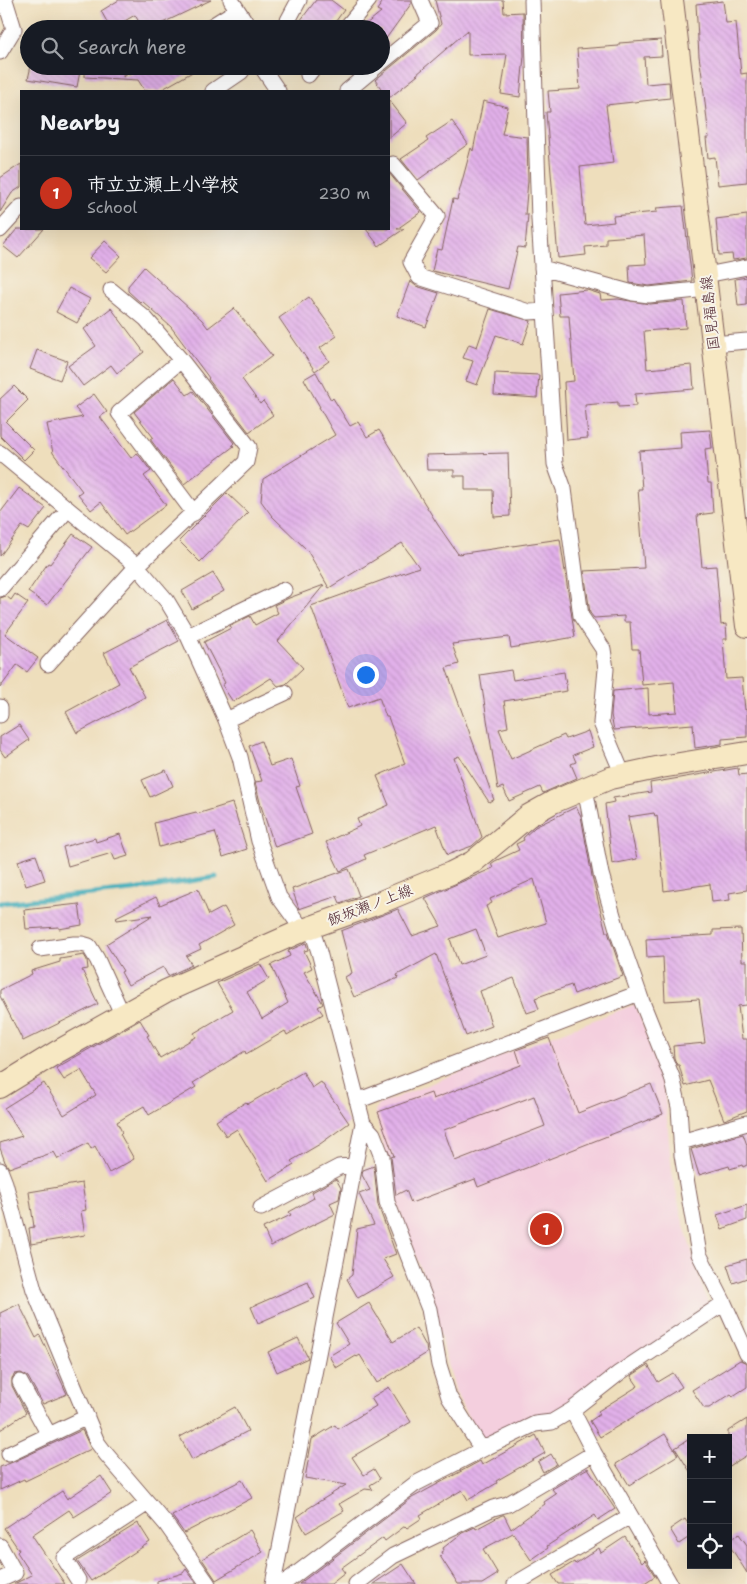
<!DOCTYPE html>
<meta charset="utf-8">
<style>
body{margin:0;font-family:"Shantell Sans","Klee One",sans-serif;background:#242831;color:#f1f3f6}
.controls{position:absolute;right:15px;bottom:15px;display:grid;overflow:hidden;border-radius:0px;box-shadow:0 5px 20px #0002}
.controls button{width:45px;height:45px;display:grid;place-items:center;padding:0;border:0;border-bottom:1px solid #363941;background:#171b24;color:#f1f3f6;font:25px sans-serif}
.you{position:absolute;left:365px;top:674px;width:18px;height:18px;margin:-12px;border:4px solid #fff;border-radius:50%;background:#1a73e8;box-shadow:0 0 0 8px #1a73e833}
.badge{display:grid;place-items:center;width:32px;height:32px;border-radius:50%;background:#c8321e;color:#fff;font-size:16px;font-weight:700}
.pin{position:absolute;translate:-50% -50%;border:2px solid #fff;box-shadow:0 1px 5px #0006}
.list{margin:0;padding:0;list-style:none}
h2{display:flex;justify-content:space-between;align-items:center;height:65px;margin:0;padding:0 20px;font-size:21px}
h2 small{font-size:16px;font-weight:400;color:#9ea1a6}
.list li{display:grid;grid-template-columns:32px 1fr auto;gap:15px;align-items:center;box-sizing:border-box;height:75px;padding:0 20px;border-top:1px solid #363941}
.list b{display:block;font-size:19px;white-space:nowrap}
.list p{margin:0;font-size:16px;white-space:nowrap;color:#9ea1a6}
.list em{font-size:16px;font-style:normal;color:#9ea1a6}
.icon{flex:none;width:28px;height:28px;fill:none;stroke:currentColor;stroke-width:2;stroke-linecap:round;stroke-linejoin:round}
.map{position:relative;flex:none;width:747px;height:1584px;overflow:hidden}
.search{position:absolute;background:#171b24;box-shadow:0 5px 20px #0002;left:20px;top:20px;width:370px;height:55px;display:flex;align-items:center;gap:12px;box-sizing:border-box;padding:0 18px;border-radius:28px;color:#9ea1a6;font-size:19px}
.panel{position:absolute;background:#171b24;box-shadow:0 5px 20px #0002;left:20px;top:90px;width:370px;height:140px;border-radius:0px}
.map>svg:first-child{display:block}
</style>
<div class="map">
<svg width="747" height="1584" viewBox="0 0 747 1584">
<defs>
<pattern id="building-back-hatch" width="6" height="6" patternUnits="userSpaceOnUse" patternTransform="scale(1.25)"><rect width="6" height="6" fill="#e1b0e9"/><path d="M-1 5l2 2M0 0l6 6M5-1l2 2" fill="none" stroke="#c397c8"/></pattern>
</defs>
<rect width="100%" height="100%" fill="#f7f3e8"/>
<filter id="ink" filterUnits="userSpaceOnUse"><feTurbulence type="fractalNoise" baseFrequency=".02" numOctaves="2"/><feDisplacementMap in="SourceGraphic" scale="10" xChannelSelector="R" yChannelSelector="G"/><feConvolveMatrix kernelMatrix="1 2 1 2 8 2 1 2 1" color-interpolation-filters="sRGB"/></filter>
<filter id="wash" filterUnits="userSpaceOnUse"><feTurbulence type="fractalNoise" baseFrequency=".0096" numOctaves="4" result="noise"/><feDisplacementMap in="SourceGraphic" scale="20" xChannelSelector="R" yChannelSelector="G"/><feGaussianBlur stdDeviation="1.12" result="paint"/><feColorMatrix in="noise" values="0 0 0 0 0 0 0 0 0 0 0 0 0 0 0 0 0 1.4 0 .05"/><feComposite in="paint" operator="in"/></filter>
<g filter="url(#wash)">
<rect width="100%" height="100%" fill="#eedebc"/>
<!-- built -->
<path fill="#f4cfde" d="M636 1004 664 1089 672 1172 681 1215 705 1296 714 1313 558 1417 484 1442 467 1415 456 1393 429 1293 396 1201 375 1110 380 1104 517 1049Z"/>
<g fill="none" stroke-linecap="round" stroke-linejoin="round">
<!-- stream -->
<path stroke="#3aaab8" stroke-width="5" d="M0 903 133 890 216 877"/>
</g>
<g id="blocks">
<!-- building -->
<path fill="url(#building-back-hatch)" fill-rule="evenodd" d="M119 0H211L150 29H143L135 15 111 29 101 11Z
M316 0H331L344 10 330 29H294Z
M384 0H411V4L385 40 389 44 381 51V29H360L381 12 377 10Z
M435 0H503L504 13 523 12 524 56 520 97 501 94 507 54 468 55V30L416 75H418L389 98V91H383L375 80 436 30 441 24Z
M723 1 726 23 736 22 741 74 747 73V182L718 185 715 157 708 158 706 138H709L702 76 699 56 696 4Z
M661 40 662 56 644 57 646 84 669 82 670 98 606 105 613 163 580 167 585 225 614 222 613 216 657 212 656 208 683 206 692 281 649 286 630 283 629 265 646 264 644 235 606 238V245L585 247 586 255 558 258 546 112H550L548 91 580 89 577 49 619 46V43Z
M31 66H81L77 87 28 79Z
M85 66H124L123 77 143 66H203L159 91H145L138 80 85 77Z
M389 100 407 123 389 138Z
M483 101 508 107 502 134 527 137 528 181 525 215H528L525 248 518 247 508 289 432 271 437 249 442 250 453 199 457 200 471 148 473 151Z
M452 121 468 144 418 180 401 159 428 141 426 138Z
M21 164V187L12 193 0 212V178Z
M389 173 421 212 397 229H404L379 246 366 229H389Z
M747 215V258L733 260 732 254 719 255 716 219Z
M17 229H44L18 258 3 246Z
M105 241 121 256 106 272 89 258Z
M144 267 202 320 208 328 234 308 272 356 242 379 260 404 263 401 273 415 249 432 208 379 209 378 171 327 142 301 141 303 128 291V286Z
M747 277V305L738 306 735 279Z
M410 281 416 286 439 293 426 327 397 316Z
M69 288 90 299 77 323 56 312Z
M587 290 600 294 601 300 618 299 650 304 684 301 686 328 644 331 647 369 692 365 694 389 635 394 636 406 618 407V402L585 405 588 438 567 440 564 382 574 381 569 316H560L558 293Z
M309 297 337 336 320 348 329 361 315 371 279 318Z
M111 308 144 352 117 373 111 365 83 386 68 366 96 346 84 329Z
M490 309 531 321 523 344 496 335 477 385 466 381 473 361 463 358 469 344 477 347Z
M37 350 67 361 60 380 30 369Z
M316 372 331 400 333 398 350 426 358 422 367 437 379 430 438 525 458 554 560 539 575 637 511 648 509 637 452 644 459 664 446 668 494 800 489 802 459 756 454 758 482 837 472 846 447 855 436 825 364 855 366 859 340 871 326 842 360 826 357 819 389 805 377 776 405 764 388 717H386L379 697 348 708 311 606 419 567 402 543 329 588 307 550 272 516 261 501 263 479 335 435 319 407H320L304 379Z
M495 373 539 375 537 398 494 395Z
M174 378 187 395 193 391 234 443 232 445 234 446 184 484 150 439 153 437 134 412Z
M14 386 28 400 6 422 34 450 24 460 0 436V399Z
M94 394 107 412 100 417 131 458 137 453 151 471 144 476 166 505 125 535 101 502 91 510 78 494 82 491 53 453 47 424 83 417 75 408Z
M710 430 712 448 705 449 708 483H711L713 513 697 515 702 567 716 566 721 625 726 624 727 639H723L726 679 742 678 745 710 747 709V737L722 739V744L695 748 693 724 614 730 611 715 613 691 648 688 649 714 677 712 674 682 642 685 639 649H632L630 622H624V616L594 618 590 613 584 571 644 568 638 489H642L639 451 681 448 680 432Z
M508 453 510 516 494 517 493 490H465V476H454V470H427L426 455Z
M19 488 46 508 29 530 22 526 0 556V513Z
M227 493 248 513 200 562 179 541Z
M73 534 92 547 47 605 28 592 48 563 50 564Z
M213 573 224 591 192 609 182 591Z
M324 585 278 641 303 668 286 684 278 686 271 678 233 702 222 685 225 683 204 642 231 628 230 626 250 616 255 625 278 613 274 605 289 598Z
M15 594 28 603 5 634 38 658 27 672 17 665 0 688V598L6 596 11 600Z
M167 620 179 641 129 667 145 697 77 733 66 712 119 683 104 653Z
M511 670 513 680 564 672 567 691 504 701 508 727 499 729 511 759 564 735 566 739 588 731 593 747 573 755 576 762 571 764 577 778 543 793 540 787 509 801 503 787 498 789 480 675Z
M19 725 29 740 5 757 0 750V737Z
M261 741 270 766 291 759 300 786 296 787 312 834 275 847 261 806 255 782 262 781 249 746Z
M738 768 739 775 747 774V890L729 893 730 900 712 902 710 884 664 891 657 815 655 816 654 813 628 817 637 859 612 864 605 804 614 802 613 798 651 792 650 783Z
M166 770 173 786 150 797 142 780Z
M232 803 247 849 223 857 215 832 159 847 154 823 196 812 197 814Z
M576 807 581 816 592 876 606 932H608L623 976 574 994 571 985 535 998 539 1009 527 1013 514 978 480 991 492 1026 466 1036 436 954 397 975 398 978 354 997 345 977 352 973 341 931 398 909 412 936 441 926 425 898 493 868 491 864 495 861 519 850 516 844 524 840 523 838 535 827ZM534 879 546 923 498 938 486 906 492 903 490 899ZM476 929 486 955 459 965 450 939Z
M120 834 128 856 115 860 112 853 68 866 63 847 95 838 96 842Z
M36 855 45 880 26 886 18 861Z
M349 869 359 896 340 903 337 896 299 909 292 889Z
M198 889 209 915 224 907 234 925 199 945 201 949 186 956 192 965 168 976 163 967 128 985 121 972 123 971 106 944 153 915 117 920 116 917 156 897 160 905Z
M79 904 82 925 59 929V927L26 929 24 910Z
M741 929 742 961H747V1005L738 1006 742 1039H747V1111L724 1120 708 1080 685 1086 679 1065H677L674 1058 673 1046 705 1043 699 999 665 1001 663 957 647 958 646 939 713 935V930Z
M306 943 308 950 304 951 312 968 304 972 322 1002 323 1004 318 1007 323 1014 287 1035 285 1031 246 1054 245 1051 193 1083 196 1087 149 1115 144 1106 117 1122 122 1132 120 1134 134 1159 109 1173 95 1146 91 1149 88 1143 58 1159 54 1152 9 1168 5 1162 0 1148V1143L22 1136 4 1108 44 1083 64 1115 96 1095 81 1070 64 1080 56 1068 140 1020 149 1035 147 1036 160 1058 196 1037 194 1033 233 1010 217 983 260 964 269 979 247 992 262 1019 288 1003 271 965 290 956 288 951Z
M84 955 87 960 88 969 82 970 98 1004 23 1041 0 996V990L32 974 31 971 60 962V959Z
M549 1038 578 1113 651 1084 663 1114 478 1187 475 1179 411 1203 406 1190 396 1195 391 1157 394 1156 378 1112 431 1093 433 1099 521 1065 516 1050ZM534 1096 545 1126 455 1161 444 1130Z
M303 1072 312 1088 321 1082 349 1123 320 1144 291 1161 294 1165 268 1181 237 1129 226 1136 216 1121 246 1102 248 1104Z
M743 1134 747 1145V1165L743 1167 742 1165 730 1169 729 1166 699 1175 691 1149Z
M374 1166 378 1205 396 1254 383 1259 394 1277 358 1298 347 1279 352 1275 357 1229 374 1225 359 1194 370 1190 362 1175 363 1170Z
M336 1179 341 1188 339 1199 330 1203 335 1214 271 1246 263 1228 291 1215 289 1212 314 1198 312 1192Z
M82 1183 86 1210 81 1211 85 1235 31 1244 29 1228 34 1227 29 1192Z
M747 1205V1220L722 1229 717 1215Z
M747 1259V1278L733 1283 727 1265Z
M308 1282 315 1298 258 1323 251 1307Z
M369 1303 393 1342 416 1328 426 1346 427 1353 377 1383 360 1355 357 1357 356 1356 336 1368 329 1356 349 1344 336 1323Z
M19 1304 36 1338 40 1335 67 1394 43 1404 28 1377 21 1373 15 1374 12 1378V1386L26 1413 0 1430V1313Z
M298 1338 308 1358 277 1372 268 1352Z
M740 1360 747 1363V1387L733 1396 731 1394 709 1408H704L692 1390Z
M648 1365 658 1382 673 1373 682 1387 600 1437 590 1421 600 1414 598 1411 638 1386 631 1376Z
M389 1387 411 1422 352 1457 364 1475 374 1469 380 1479 370 1485 373 1490 365 1489 339 1504 344 1511 306 1533 297 1517 307 1510V1509L346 1485 305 1478 312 1439 335 1425 338 1429 376 1406 371 1398Z
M235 1407 248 1431 192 1460 180 1437Z
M747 1419V1455L728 1467V1431Z
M82 1430 91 1449 25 1481 24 1479 0 1490V1467L13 1462Z
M665 1434 678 1455 629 1485 616 1464Z
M536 1435 545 1453 496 1481 497 1483 468 1500 462 1490 420 1515 422 1518 407 1528 405 1526 385 1541 383 1538 341 1568 345 1573 331 1584H299L412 1498 480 1461 482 1465Z
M691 1438V1473L675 1448Z
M551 1454 557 1464 543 1472 538 1462Z
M588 1468 615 1509 598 1520 595 1515 547 1546 548 1548 531 1560 513 1533 483 1549 498 1574 482 1584H458L440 1556 442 1554 441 1552 444 1550 443 1548 462 1533 475 1527 476 1529 502 1515H504L511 1529 545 1504 544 1502 556 1494 552 1489Z
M101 1476 112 1493 74 1517 69 1510 32 1535 65 1584H14L32 1575 17 1552 19 1550 4 1528 22 1516 23 1517 62 1491 67 1499Z
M242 1480 252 1498 184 1533 172 1516Z
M685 1519 691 1528V1536L679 1544 670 1529Z
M138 1523 150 1542 91 1581 77 1561Z
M250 1530 263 1552 216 1580 202 1559Z
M739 1534 747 1545V1573L728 1543V1541Z
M625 1537 642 1563 645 1560 655 1576 643 1584H558L552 1575 574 1562 575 1564 599 1548 601 1553Z
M403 1564 416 1584H373Z
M186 1569 197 1584H157V1581L183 1573Z"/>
</g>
</g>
<g filter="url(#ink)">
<use href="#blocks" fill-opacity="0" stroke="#83625e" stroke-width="1"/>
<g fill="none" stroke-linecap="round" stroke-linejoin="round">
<!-- minor casing -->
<g stroke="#83625e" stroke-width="17">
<path id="minor" d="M231 0 250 29
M532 0 539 219 555 464 564 489 581 616 603 649 606 669 601 723 623 775
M207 29 237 10
M281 29 285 26 299 0
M345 29 369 0
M0 52 14 29 5 0
M381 63 430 23 420 0
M261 66 278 91
M308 75 315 66
M213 91 241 72 245 66
M347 91 377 66
M393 164 437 216 411 262 419 277 529 312 545 311
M0 230 21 207
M542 268 633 293 649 295 707 289
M706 275 747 267
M713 344 747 341
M181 360 119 413 194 513
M0 453 137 566 167 601 188 636 226 720 240 757 259 841 279 897 303 930
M0 589 68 509
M188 636 284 590
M48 664 137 566 246 462 249 447 181 360 146 319 111 290
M0 707V715
M226 720 285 693
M585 788 601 874 619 936 642 1002 672 1077 679 1107 682 1155 699 1254 724 1303 747 1354
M40 949 74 944H82L89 946 97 959 123 1016
M357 1101 639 993
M363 1123 373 1134 382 1157 387 1202 429 1309 439 1365 449 1397 479 1445 487 1447 535 1424 552 1422 572 1410 619 1373 724 1303
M681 1142 747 1123
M0 1170 5 1183 34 1290 97 1442 106 1454 166 1524 208 1584
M261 1208 339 1167 355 1165
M20 1382 49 1435
M572 1410 594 1453 670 1584
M9 1454 87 1417
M0 1546 15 1573 0 1580
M78 1580 64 1558 148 1503
M273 1584 363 1123 319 952 311 927
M283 1584 415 1484 487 1447
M356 1584 393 1556 493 1508 508 1504 594 1453
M515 1584 630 1516"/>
</g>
<!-- secondary casing -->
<g stroke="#83625e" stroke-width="24">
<path id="secondary" d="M672 0 747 626
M0 1087 57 1052 166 991 303 930 376 904 451 873 473 862 528 816 553 802 610 778 661 767 747 753"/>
</g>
<!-- minor -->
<use href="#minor" stroke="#fff" stroke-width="15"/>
<!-- secondary -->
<use href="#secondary" stroke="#f7e8c3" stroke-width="22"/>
</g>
</g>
<g text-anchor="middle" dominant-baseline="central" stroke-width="4" stroke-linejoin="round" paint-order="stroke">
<!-- street labels -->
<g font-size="15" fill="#4a1f2b" stroke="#f7f3e8">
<text transform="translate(710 313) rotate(-96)">国見福島線</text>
<text transform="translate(370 905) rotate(-21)">飯坂瀬ノ上線</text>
</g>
</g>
</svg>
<div class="controls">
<button>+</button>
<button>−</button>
<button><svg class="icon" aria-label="locate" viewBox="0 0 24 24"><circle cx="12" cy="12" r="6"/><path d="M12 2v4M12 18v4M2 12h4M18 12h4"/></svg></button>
</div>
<div class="you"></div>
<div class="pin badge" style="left:546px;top:1229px">1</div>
<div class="search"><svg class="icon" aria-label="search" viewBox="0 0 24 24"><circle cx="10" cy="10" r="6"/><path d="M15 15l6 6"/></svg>Search here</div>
<section class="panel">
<h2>Nearby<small></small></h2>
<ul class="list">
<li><span class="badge">1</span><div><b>市立立瀬上小学校</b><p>School</p></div><em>230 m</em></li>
</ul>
</section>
</div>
